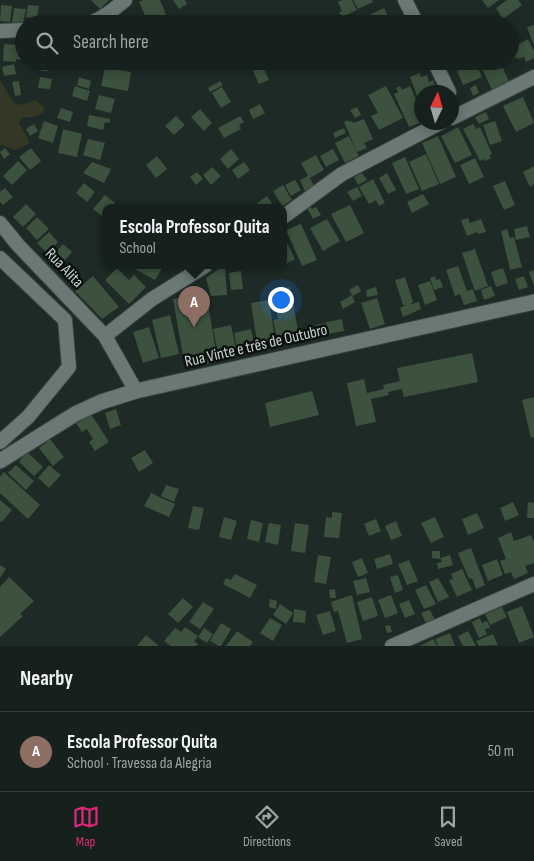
<!DOCTYPE html>
<meta charset="utf-8">
<style>
body{margin:0;font-family:"Sofia Sans Condensed",sans-serif;background:#1f2825;color:#f1f3f6}
.compass{position:absolute;left:414px;top:85px;width:45px;height:45px;border-radius:50%;background:#16201c;box-shadow:0 2px 12px #0003;rotate:5deg}
.you{position:absolute;left:280px;top:299px;width:18px;height:18px;margin:-12px;border:4px solid #fff;border-radius:50%;background:#1a73e8;box-shadow:0 0 0 8px #1a73e833}
.badge{display:grid;place-items:center;width:32px;height:32px;border-radius:50%;background:#db2777;color:#fff;font-size:16px;font-weight:700}
.pin{position:absolute;translate:-50% -41px;filter:drop-shadow(0 1px 2px #0008)}
.pin::after{content:'';position:absolute;top:26px;width:18px;height:15px;background:inherit;clip-path:polygon(0 0,100% 0,50% 100%)}
.popup{position:absolute;left:102px;top:204px;width:185px;height:65px;box-sizing:border-box;display:grid;place-content:center;border-radius:10px;background:#16201c;filter:drop-shadow(0 1px 4px #0005);font-size:16px;white-space:nowrap;color:#9ea3a3}
.popup b{font-size:19px;color:#f1f3f6}
.popup::after{content:'';position:absolute;left:50%;top:100%;margin-left:-10px;border:10px solid transparent;border-top-color:#16201c}
.list{margin:0;padding:0;list-style:none}
h2{display:flex;justify-content:space-between;align-items:center;height:65px;margin:0;padding:0 20px;font-size:21px}
h2 small{font-size:16px;font-weight:400;color:#9ea3a3}
.list li{display:grid;grid-template-columns:32px 1fr auto;gap:15px;align-items:center;box-sizing:border-box;height:80px;padding:0 20px;border-top:1px solid #353e3b}
.list b{display:block;font-size:19px;white-space:nowrap}
.list p{margin:0;font-size:16px;white-space:nowrap;color:#9ea3a3}
.list em{font-size:16px;font-style:normal;color:#9ea3a3}
.icon{flex:none;width:28px;height:28px;fill:none;stroke:currentColor;stroke-width:2;stroke-linecap:round;stroke-linejoin:round}
.map{position:relative;flex:none;width:534px;height:646px;overflow:hidden}
.search{position:absolute;background:#16201c;box-shadow:0 2px 12px #0003;left:15px;right:15px;top:15px;height:55px;display:flex;align-items:center;gap:12px;box-sizing:border-box;padding:0 18px;border-radius:28px;color:#9ea3a3;font-size:19px}
.sheet{height:145px;background:#16201c}
nav{display:flex;justify-content:space-around;align-items:center;box-sizing:border-box;height:70px;border-top:1px solid #353e3b;background:#16201c;font-size:14px;color:#9ea3a3}
nav a{display:grid;justify-items:center;gap:2px}
nav .on{color:#db2777}
.map>svg:first-child{display:block}
</style>
<div class="map">
<svg width="534" height="646" viewBox="0 0 534 646">
<rect width="100%" height="100%" fill="#1d2a26"/>
<!-- green -->
<path fill="#333724" d="M0 80 13 102 19 105 35 100 44 107 43 113 33 117 22 118 19 123 28 138 29 144 15 150 0 145Z"/>
<!-- building -->
<path fill="#3c513e" d="M91 0H109L100 9Z
M143 0H160L170 24H149L139 2Z
M173 0H185L187 4 179 9Z
M342 0H352L357 10 342 17 339 12 342 11 338 2Z
M353 0H372L373 2 358 9Z
M482 0H499L488 8Z
M507 0H518L522 5 503 19 496 8Z
M1 5 12 6 10 22 0 21Z
M28 5 39 6 37 19 26 17Z
M14 8 26 9 23 24 12 23Z
M384 8 392 24H366L363 18Z
M439 16 444 24H423Z
M534 25V46L527 27Z
M528 39 534 51V58L526 62 524 57 518 59 517 57 510 62V54L514 52 512 48Z
M4 44 19 45 18 53 22 54 21 60 16 59V62L3 61Z
M42 61H49L48 71H41Z
M398 61H426L402 71Z
M442 61H451L452 66 444 69Z
M492 61H500L509 82 492 90 481 66Z
M476 63 482 77 463 85 457 71Z
M14 64 16 74 4 76 2 67Z
M263 67 269 80 259 84 253 71Z
M105 68 131 72 128 91 101 86Z
M420 73 421 77 427 75 429 82 433 80 438 92H422L421 106 410 77Z
M40 77 52 79 50 89 38 88Z
M79 77 91 81 89 89 77 85Z
M19 81 21 95 15 96 12 82Z
M220 81 223 85 210 92 208 88Z
M476 85 479 93 473 96 470 88Z
M75 86 90 91 87 101 72 96Z
M386 86 403 118 379 130 371 116 378 113 368 95Z
M400 86 402 90 410 86 422 112V122L409 127 394 94 398 92 396 88Z
M222 87 231 102 221 108 212 93Z
M99 95 115 99 111 113 95 109Z
M523 97 534 123 516 132 503 106Z
M260 104 265 113 253 119 249 110Z
M357 107 361 115 355 118 350 110Z
M61 108 73 112 70 122 57 118Z
M200 109 212 123 204 131 191 117Z
M486 112 489 119 479 124 475 117Z
M89 115 110 119V123L105 122 103 130 87 126Z
M176 116 185 125 174 135 165 126Z
M240 116 244 122 239 125 241 129 224 138 218 128Z
M364 119 373 139 364 143 367 148 357 152 344 122 348 120 349 122 352 121 353 123Z
M44 121 58 126 53 143 38 138Z
M495 121 502 141 490 145 483 125Z
M34 124 38 131 30 136 26 129Z
M473 124 476 129 480 127 492 154 489 155 491 158 485 161V159L480 161 463 129Z
M458 127 472 155 455 163 441 136Z
M344 128 346 133 335 138 333 133Z
M63 129 82 134 77 157 58 153Z
M349 136 359 156 345 163 335 143Z
M438 136 456 177 440 184 422 143Z
M88 139 105 143 100 160 83 155Z
M5 148 10 154 4 159 0 152Z
M31 148 41 161 30 170 19 157Z
M231 149 239 159 228 169 220 159Z
M333 149 339 160 326 167 320 156Z
M426 154 439 184 422 191 409 162Z
M316 155 324 170 310 178 314 186 305 191 300 180 308 176 301 163Z
M157 156 167 169 156 178 146 165Z
M405 157 419 189 406 194 392 163Z
M475 158 484 177 469 184 460 165Z
M18 161 27 170 12 185 3 176Z
M92 162 111 169 104 183 83 173Z
M244 162 250 170 238 179 232 170Z
M534 166V184L530 187 523 172Z
M212 167 221 176 211 185 203 175Z
M197 172 203 179 196 185 190 177Z
M362 173 367 180 358 185 354 177Z
M387 173 396 190 388 194 379 178Z
M373 179 385 203 379 206 376 200 369 204 359 187Z
M295 180 301 190 291 196 285 185Z
M505 181 515 205 504 210 493 186Z
M84 183 95 192 87 202 76 193Z
M283 185 292 200 282 206 273 191Z
M357 187 362 196 353 201 347 192Z
M5 188 13 197 3 205 0 202V192Z
M423 194 429 204 412 213 407 202Z
M105 195 115 203 111 208H105V215L103 217 93 209Z
M267 196 275 208H260L257 203Z
M26 204 36 214 23 227 13 217Z
M350 205 364 233 346 242 331 214Z
M310 206 312 209 316 207 321 215 313 219 307 208Z
M37 217 49 229 37 240 26 228Z
M468 218 470 223 481 219 486 232 478 234 477 232 467 236 461 220Z
M327 219 340 241 323 251 310 228Z
M301 224 317 260 302 266 286 230Z
M527 226 530 237 516 240 514 229Z
M507 229 510 238 514 237 522 267 510 270 501 231Z
M49 232 58 242 47 253 37 243Z
M285 239 295 259 283 265V240Z
M63 244 72 252 61 265 51 257Z
M475 249 488 286 475 291 462 253Z
M129 266H160L163 267 155 280Z
M223 266H225L227 295 211 296 206 278Z
M458 266 467 291 473 289 477 301 464 305 460 294 455 296 446 270Z
M117 268 129 280 134 275 146 287 129 304 105 280Z
M503 268 508 283 496 287 491 272Z
M534 270V286L529 272Z
M241 271 243 289 231 290 229 273Z
M93 276 119 307 102 319 75 291Z
M435 276 436 280 440 279 443 287 434 290 430 278Z
M524 276 528 287 519 290 515 279Z
M405 277 413 302 411 303V304L419 302 421 309 403 317 400 308 406 305H403L395 280Z
M430 281 437 300 425 305 418 285Z
M358 285 361 291 353 296 349 290Z
M491 286 495 296 484 300 481 290Z
M290 287 299 336 277 340 273 320 278 319 273 290Z
M376 287 378 295 367 297 366 290Z
M206 293 218 362 185 367 173 299Z
M352 295 355 302 343 309 340 302Z
M377 298 385 324 370 329 361 303Z
M269 300 276 346 258 349 251 303Z
M170 315 179 354 161 358 152 320Z
M342 319 344 331 328 334 326 322Z
M325 323 327 335 318 337 316 325Z
M231 325 236 349 218 352 213 329Z
M149 327 159 358 143 363 133 332Z
M251 329 255 349 238 353 234 333Z
M472 353 478 382 404 397 402 389 388 392 389 395 371 399 376 422 356 426 347 383 364 379 367 393 384 389 383 385 400 381 397 368Z
M312 391 319 415 270 427 265 403Z
M534 397V437L531 438 522 400Z
M116 409 121 425 110 429 105 413Z
M91 414 109 442 95 451 89 442 93 439 87 429 82 432 76 423Z
M50 439 64 457 53 466 39 448Z
M145 450 153 463 139 472 131 458Z
M27 452 43 467 34 476 19 462Z
M16 465 34 481 26 490 8 473Z
M49 465 61 475 49 488 38 478Z
M4 472 40 505 28 519 0 493V477Z
M166 485 179 489 174 502 161 496Z
M151 493 175 504 169 517 144 506Z
M0 500 12 510 2 522 0 521Z
M513 502 519 515 505 521 500 508Z
M528 502 534 503V518H527Z
M193 506 204 508 199 530 188 528Z
M332 512 342 513 339 538 324 537 326 517 332 518Z
M477 513 484 528 468 535 462 519Z
M224 517 237 521 231 540 219 537Z
M435 517 444 537 431 543 421 523Z
M376 519 381 531 369 536 364 524Z
M251 520 263 523 259 542 247 539Z
M396 521 402 536 391 540 385 526Z
M269 523 281 525 278 545 265 542Z
M295 523 309 525 305 553 291 551Z
M511 532 514 541 531 535 534 542V563L525 566 528 573 514 579 511 572 505 574 500 561 506 559 498 538Z
M471 548 485 585 476 589 472 578 469 579 458 553Z
M432 551H440V559L432 558Z
M390 554 393 564 377 569 374 559Z
M318 555 331 557 326 584 314 582Z
M450 555 453 565 438 569 437 563 442 562 440 558Z
M362 558 368 573 358 577 352 562Z
M497 559 503 575 488 581 482 565Z
M409 560 418 581 407 585 398 564Z
M0 565 6 569 0 578Z
M462 569 472 590 457 597 449 580 453 579 451 574Z
M235 574 257 585 250 598 223 584 226 578 231 580Z
M398 575 403 590 395 593 390 577Z
M9 577 34 601 20 614 23 616 0 637V587Z
M366 578 370 592 357 595 353 581Z
M438 578 449 597 438 602 429 582Z
M426 585 436 604 424 609 415 590Z
M335 589 336 598H330L329 590Z
M352 595 362 639 347 643 338 611 334 612 331 602Z
M391 595 398 613 385 618 378 600Z
M372 597 378 616 363 621 357 602Z
M183 598 193 607 178 623 168 614Z
M270 599 277 601 276 609 269 607Z
M409 600 415 614 405 618 399 604Z
M203 602 214 609 200 629 189 622Z
M280 604 293 613 286 624 273 615Z
M522 606 534 637 519 643 507 612Z
M502 607 507 617 490 625 485 614Z
M294 609 306 611 305 623 293 622Z
M430 610 435 620 426 623 421 613Z
M330 611 336 631 323 635 316 615Z
M270 618 282 625 273 641 260 633Z
M480 618 482 623 487 621 490 628 485 629 487 634 479 638 472 622Z
M221 623 231 629 221 646H219L210 641Z
M390 625 392 632 387 633 385 626Z
M185 627 198 636 194 641 198 644 196 646H171L164 641 175 628 181 632Z
M204 628 213 634 207 643 198 637Z
M237 631 253 642 250 646H226Z
M468 631 476 646H463L458 636Z
M450 633 455 646H438L435 639Z
M493 634 498 645 479 646 476 641Z
M146 635 159 646H137Z
M433 639 437 646H420Z"/>
<g fill="none" stroke-linecap="round" stroke-linejoin="round">
<!-- street casing -->
<g stroke="#3a4441" stroke-width="16">
<path id="street" d="M405 0 417 24
M88 24C102 19 113 10 125 0
M0 31 24 30
M434 61 449 92
M452 118 534 77
M283 217 342 174 442 122
M0 223 18 245 105 336 136 391
M0 258 65 320 69 367 28 417 0 442
M105 336 152 299 205 266
M392 646 534 584"/>
</g>
<!-- secondary casing -->
<g stroke="#3a4441" stroke-width="17">
<path id="secondary" d="M0 461 75 414 101 402 136 391 534 302"/>
</g>
<!-- street -->
<use href="#street" stroke="#6a7975" stroke-width="14"/>
<!-- secondary -->
<use href="#secondary" stroke="#6a7975" stroke-width="15"/>
</g>
<g text-anchor="middle" dominant-baseline="central" stroke-width="5" stroke-linejoin="round" paint-order="stroke">
<!-- street labels -->
<g font-size="16" fill="#ccd4d1" stroke="#0b110f">
<text transform="translate(64 268) rotate(46)">Rua Alita</text>
<text transform="translate(256 346) rotate(-13)">Rua Vinte e três de Outubro</text>
</g>
</g>
</svg>
<svg class="compass" viewBox="-18 -18 36 36"><path d="M0-13l5 13h-10z" fill="#e53935"/><path d="M0 13l5-13h-10z" fill="#9ea3a3"/></svg>
<div class="you"></div>
<div class="pin badge" style="left:194px;top:327px;background:#8d6e63">A</div>
<div class="popup"><b>Escola Professor Quita</b>School</div>
<div class="search"><svg class="icon" aria-label="search" viewBox="0 0 24 24"><circle cx="10" cy="10" r="6"/><path d="M15 15l6 6"/></svg>Search here</div>
</div>
<section class="sheet">
<h2>Nearby<small></small></h2>
<ul class="list">
<li><span class="badge" style="background:#8d6e63">A</span><div><b>Escola Professor Quita</b><p>School · Travessa da Alegria</p></div><em>50 m</em></li>
</ul>
</section>
<nav>
<a class="on"><svg class="icon" aria-label="map" viewBox="0 0 24 24"><path d="M3 6l6-2 6 2 6-2v14l-6 2-6-2-6 2zM9 4v14M15 6v14"/></svg>Map</a>
<a><svg class="icon" aria-label="directions" viewBox="0 0 24 24"><path d="M12 3l9 9-9 9-9-9zM9 14v-3h6M13 9l2 2-2 2"/></svg>Directions</a>
<a><svg class="icon" aria-label="saved" viewBox="0 0 24 24"><path d="M7 4h10v16l-5-4-5 4z"/></svg>Saved</a>
</nav>
